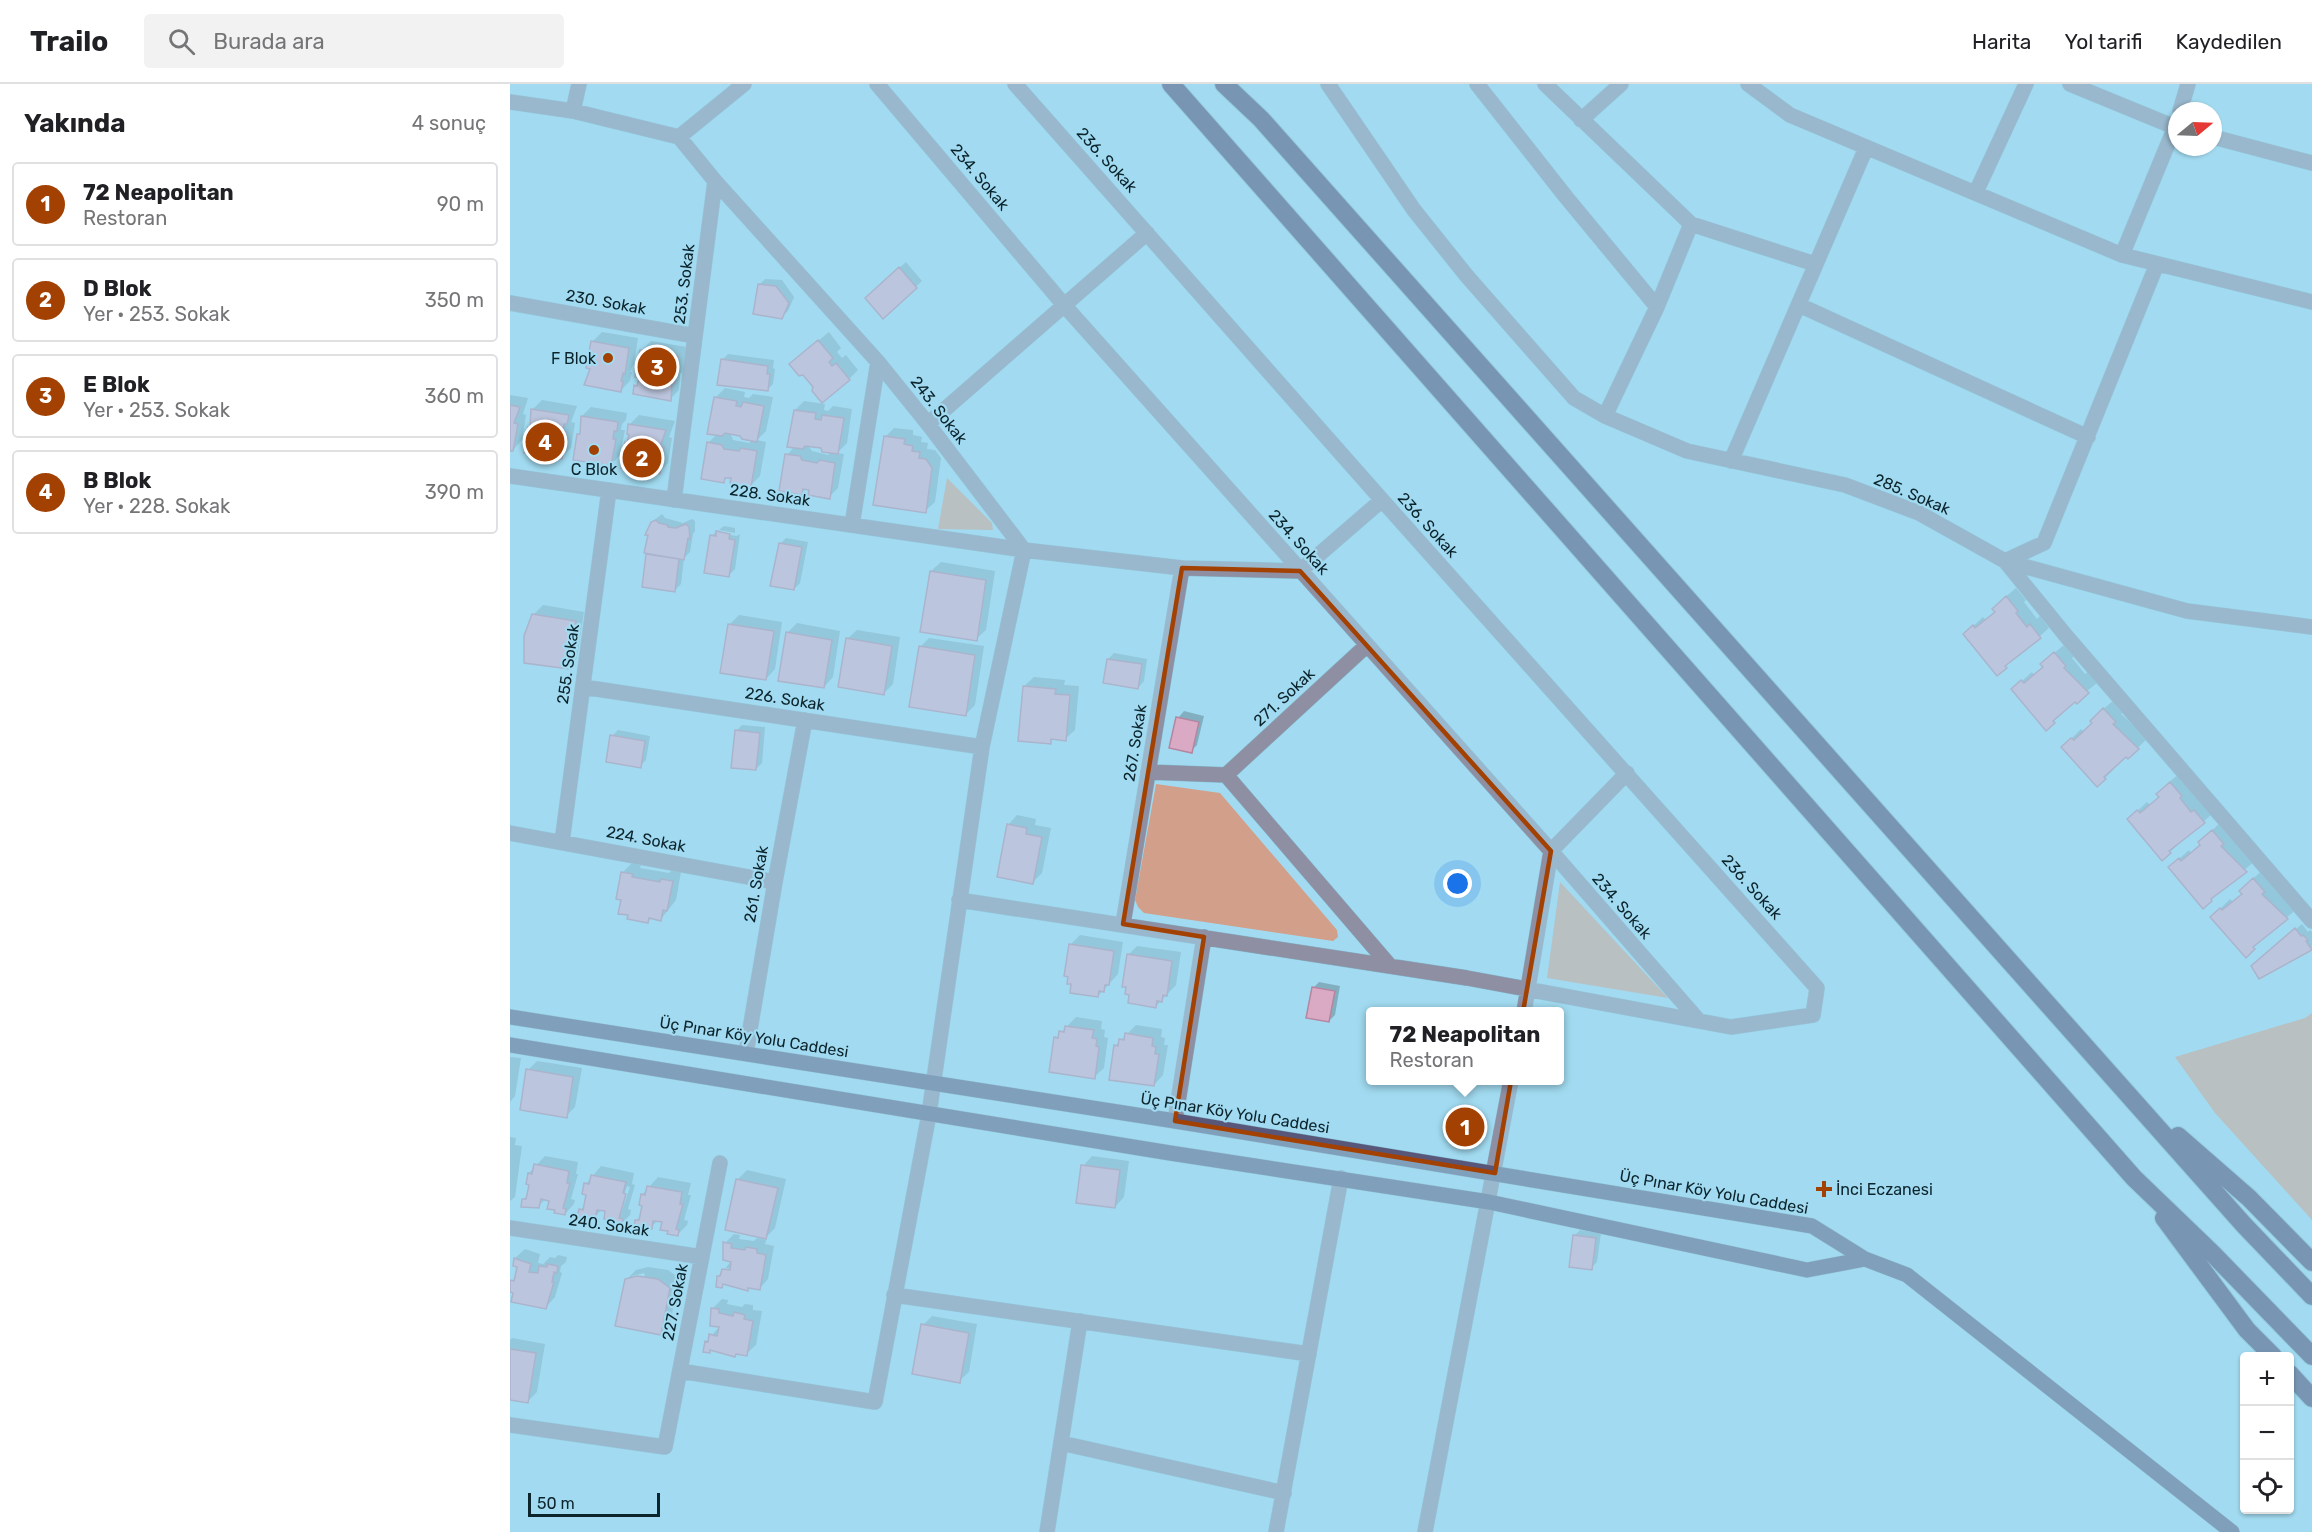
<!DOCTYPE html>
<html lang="tr">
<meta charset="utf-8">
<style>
body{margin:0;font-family:Rubik,sans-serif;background:#f2f2f2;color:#202124}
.controls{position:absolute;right:18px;bottom:18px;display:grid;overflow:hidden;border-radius:6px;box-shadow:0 2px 4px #0004}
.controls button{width:54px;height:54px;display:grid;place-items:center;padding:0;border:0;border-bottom:2px solid #e0e0e0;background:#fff;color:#202124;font:30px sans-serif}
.compass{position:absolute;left:1658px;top:18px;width:54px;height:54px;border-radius:50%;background:#fff;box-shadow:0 2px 4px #0004;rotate:71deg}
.scale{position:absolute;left:18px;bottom:15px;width:132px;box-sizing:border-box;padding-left:6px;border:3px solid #0c242c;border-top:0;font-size:16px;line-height:21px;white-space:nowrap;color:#0c242c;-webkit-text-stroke:4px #a2dbf1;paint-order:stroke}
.you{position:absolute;left:948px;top:800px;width:21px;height:21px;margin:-15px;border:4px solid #fff;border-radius:50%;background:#1a73e8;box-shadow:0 0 0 9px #1a73e833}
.badge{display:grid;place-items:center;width:39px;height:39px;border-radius:50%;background:#a34102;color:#fff;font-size:20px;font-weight:700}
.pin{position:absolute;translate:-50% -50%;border:3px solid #fff;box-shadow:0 2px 6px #0006}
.popup{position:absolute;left:856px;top:923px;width:198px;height:78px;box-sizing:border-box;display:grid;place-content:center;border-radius:6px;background:#fff;filter:drop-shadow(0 2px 4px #0005);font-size:20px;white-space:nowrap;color:#757577}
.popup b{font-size:22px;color:#202124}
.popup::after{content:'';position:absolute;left:50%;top:100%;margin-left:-12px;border:12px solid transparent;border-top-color:#fff}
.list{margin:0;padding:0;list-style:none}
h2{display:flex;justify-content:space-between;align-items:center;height:78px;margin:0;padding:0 24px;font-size:26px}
h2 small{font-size:20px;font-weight:400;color:#757577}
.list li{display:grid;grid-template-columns:39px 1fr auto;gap:18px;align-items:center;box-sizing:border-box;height:84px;margin:0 12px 12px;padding:0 12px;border:2px solid #e0e0e0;border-radius:6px}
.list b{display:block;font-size:22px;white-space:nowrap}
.list p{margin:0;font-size:20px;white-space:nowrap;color:#757577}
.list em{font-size:20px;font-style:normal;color:#757577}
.icon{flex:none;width:33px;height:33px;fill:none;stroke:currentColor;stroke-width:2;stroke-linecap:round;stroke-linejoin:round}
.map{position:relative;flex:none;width:1802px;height:1448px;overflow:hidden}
header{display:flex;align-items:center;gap:36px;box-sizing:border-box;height:84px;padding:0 30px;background:#fff;border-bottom:2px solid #e0e0e0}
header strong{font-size:28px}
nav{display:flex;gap:33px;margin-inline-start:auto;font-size:21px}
.search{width:420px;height:54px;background:#f2f2f2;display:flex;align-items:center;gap:15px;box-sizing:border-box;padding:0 21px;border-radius:6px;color:#757577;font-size:22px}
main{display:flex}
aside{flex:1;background:#fff}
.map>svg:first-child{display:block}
</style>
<header>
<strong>Trailo</strong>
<div class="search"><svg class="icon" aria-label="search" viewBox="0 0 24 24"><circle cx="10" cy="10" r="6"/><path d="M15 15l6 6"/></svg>Burada ara</div>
<nav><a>Harita</a><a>Yol tarifi</a><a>Kaydedilen</a></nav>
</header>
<main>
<aside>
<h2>Yakında<small>4 sonuç</small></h2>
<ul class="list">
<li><span class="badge">1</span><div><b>72 Neapolitan</b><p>Restoran</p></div><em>90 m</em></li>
<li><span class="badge">2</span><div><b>D Blok</b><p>Yer · 253. Sokak</p></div><em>350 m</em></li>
<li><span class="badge">3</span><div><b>E Blok</b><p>Yer · 253. Sokak</p></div><em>360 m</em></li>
<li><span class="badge">4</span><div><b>B Blok</b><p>Yer · 228. Sokak</p></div><em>390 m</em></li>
</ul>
</aside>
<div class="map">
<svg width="1802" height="1448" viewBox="0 0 1802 1448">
<rect width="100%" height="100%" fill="#a2dbf1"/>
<!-- green -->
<path fill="#d29f8a" d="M437 394 482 439 483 446 428 445Z
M646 700 710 709 827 846 828 853 823 857 634 829 628 823 625 816Z
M1050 798 1158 914 1037 894Z
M1802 929V1136L1705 1029 1665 973 1795 934Z"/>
<!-- shadow -->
<path fill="#0003" fill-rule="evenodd" d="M396 178 412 197 373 233 363 208Z
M255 195 272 196 284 213 278 227 271 233 249 201Z
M92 248 128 254 124 279 120 288H122L120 297 111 306 82 284V258Z
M319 248 331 264 327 268 332 274 336 271 348 286 339 295 291 271Z
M141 257 177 263 173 288 170 290 169 306 160 315 126 302 129 298 131 267Z
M218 270 264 276 263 284 265 285 263 300 257 306 212 276Z
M215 304 235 308 234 313 239 314 243 310 263 313 256 347 247 356 256 358 250 392 241 401 222 393 218 392 213 397 198 359 207 350 199 348 206 313ZM220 348 231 350 242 356 239 359 223 356Z
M0 311 18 314 13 330 16 331 12 356 3 366 0 365Z
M32 316 67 322 61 338 65 339 61 364 51 374 19 343 22 341 23 325Z
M294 317 315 320 314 326 318 327 323 322 342 325 337 359 327 369 334 370 328 404 319 413 296 404 291 409 277 371 285 362V326ZM298 361 312 363 321 368 318 371 302 367Z
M81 323 117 329 116 336 112 340 111 346H115L110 371 101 381 69 350 71 348 72 332Z
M129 331 165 337 159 353 162 354 158 379 149 389 119 356 120 340Z
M384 344 403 346V351L412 353 411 358 418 359 417 365 425 366 431 374 425 418 415 427 375 353Z
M152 430 155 434 173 439 182 435 185 437V447L183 450 180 468 174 474 171 500 165 506 134 502 142 438Z
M214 442 225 444V449L209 446 207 449 227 452 230 450 225 485 219 491 201 452Z
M276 454 298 458 290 499 284 505 270 460Z
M431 478 485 487 476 546 466 555 421 487Z
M1506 504 1516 516 1514 518 1527 535 1530 532 1539 544 1488 589 1455 550 1473 533 1476 536 1486 527 1493 515Z
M33 521 74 528 67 574 58 584 23 531Z
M229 531 272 538 265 585 256 595 219 541Z
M287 539 330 547 323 593 314 603 277 549Z
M347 546 390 553 383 600 374 609 337 555Z
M419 554 474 562 465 621 455 631 410 563Z
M1555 560 1565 571 1562 574 1575 590 1578 588 1587 599 1552 627 1553 629 1536 644 1503 605 1522 588 1524 591 1534 582 1542 571Z
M604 569 637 575 634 597 628 604 598 575Z
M524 593 555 596 554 601 569 602 565 646 555 655 544 654 540 658 514 602Z
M1604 616 1614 627 1611 630 1638 654 1618 673 1616 671 1603 683 1604 685 1595 694 1553 663 1571 645 1574 648 1584 639 1591 627Z
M674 627 694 632 687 661 681 667 668 634Z
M232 641 255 643 252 679 246 685 226 647Z
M108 646 140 652 136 676 130 682 102 652Z
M1670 689 1703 729 1660 768 1619 735 1637 718 1640 721 1650 712 1657 700Z
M507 731 526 735 525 741 541 744 532 789 523 798 498 741Z
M1712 737 1745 777 1710 806 1701 816 1660 783 1679 766 1681 769 1692 760 1690 758Z
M122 779 131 781 130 784 159 789 162 786 171 788 166 816 151 835 142 833 138 838 120 830 112 814 113 788Z
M1753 786 1787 825 1752 854 1736 871 1702 833 1720 815 1723 818 1733 809 1740 797Z
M1792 840 1798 848 1800 846 1802 848V864L1750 893 1749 877Z
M570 851 613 858 608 890 588 912 560 861Z
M627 862 671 868 666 901 646 922 618 871Z
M809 898 830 902 825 931 819 937 803 904Z
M566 933 592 937 591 945 595 946 594 953 598 954 594 984 584 993 546 954Z
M626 941 652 945 651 953 655 954 654 961H658L653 991 644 1001 605 962Z
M0 973 11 974 5 1012 0 1018Z
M27 977 72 984 65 1023 56 1032 18 986Z
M0 1053 6 1054 5 1061 12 1062 5 1113 0 1117Z
M35 1072 68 1078 66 1090H68L61 1115 65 1116 64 1120 55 1130 46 1125 41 1116 36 1115 28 1122 14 1115 19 1110V1089Z
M582 1072 619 1077 614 1113 605 1123 573 1082Z
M91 1082 124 1089 122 1100 125 1101 118 1125 121 1126 120 1131 111 1140 97 1126 92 1125 85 1133 70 1126 75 1121 77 1110 76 1100ZM117 1102 120 1103 109 1135V1128Z
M237 1086 276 1095 265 1144 256 1153 228 1095Z
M148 1093 181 1099 178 1111H181L174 1136 178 1137 177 1141 167 1151 159 1146 153 1137 148 1136 141 1143 127 1136 132 1131V1111Z
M1070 1146 1091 1149 1087 1178 1081 1184 1064 1152Z
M224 1150 230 1151 229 1155 244 1157 247 1154 256 1156 255 1160 264 1162 258 1195 249 1205 239 1203 237 1205 214 1199 212 1202 209 1192 222 1176 215 1159ZM215 1184 227 1186 215 1187Z
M15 1165 30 1170 28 1179 33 1180 40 1173 45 1174 48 1171 57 1173 56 1178 51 1182 50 1188 52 1189 45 1213 36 1223 0 1206 8 1182 4 1181 5 1174Z
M138 1183 158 1186 169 1194 160 1240 151 1249 116 1196 126 1186ZM134 1189 135 1192 122 1195V1192Z
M212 1215 218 1216 217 1220 232 1223 235 1220 243 1221V1226L252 1227 246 1261 236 1270 202 1265 199 1268 196 1258 210 1242 203 1224Z
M422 1232 467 1240 459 1288 449 1297 413 1241Z
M2 1254 35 1260 27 1308 18 1317 0 1314V1256Z"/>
<!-- building -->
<path fill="#daaac5" stroke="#b486a0" stroke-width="1.5" d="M389 183 407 204 373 235 355 214Z
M248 200 266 202 279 219 272 235 243 230Z
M308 256 323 274 319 278 322 282 326 279 340 296 312 319 302 307 303 303 293 291 289 292 279 280Z
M81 257 119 264 115 290 113 289 111 297H113L111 308 74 301 80 285 76 284Z
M130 266 168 272 164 299 162 298 161 317 123 310 124 301 127 302 129 294 125 293Z
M211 275 258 282 257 290H260L258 307 207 301Z
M204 313 227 317 226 322 231 323 233 318 254 322 247 358 232 355 230 352 215 349 212 352 197 350Z
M0 321 10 323 4 339 8 340 3 367H0Z
M21 325 59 331 57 340H54L53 347 56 348 52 375 14 369 18 343H20Z
M284 326 306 329 305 335 311 336 312 331 334 334 328 370 312 368 311 364 295 362 293 365 277 363Z
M71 332 108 338 107 347H104L103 355H106L101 382 63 376 67 350H70Z
M118 340 156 346 150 363H154L150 390 111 384 115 358H117L119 351 117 350Z
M374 352 395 355 394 360 403 362 402 367 410 368 409 374 416 375 422 384 416 429 363 421Z
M197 358 212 361 214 365 229 367 231 364 247 367 241 403 220 399 221 394H215L214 399 191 395Z
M275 370 290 372 292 376 307 379 310 376 325 379 320 415 298 411 299 406 293 405 292 411 269 407Z
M146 436 149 439 158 441V443L166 444 176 440 179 443 180 455 178 454 174 476 134 469 138 451H135L141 438Z
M206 447 220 450 219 455 225 456 219 493 194 489 200 451 206 452Z
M269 459 292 463 284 506 260 502Z
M136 470 169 475 165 508 132 503Z
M420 487 476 496 467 557 410 548Z
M1496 512 1508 527 1506 529 1517 543 1520 540 1531 554 1495 582 1497 584 1487 592 1453 550 1463 541 1465 544 1485 528 1482 525Z
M22 530 66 537 59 585 14 579V552Z
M218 540 264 547 256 596 210 589Z
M276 548 322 556 314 604 268 597Z
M336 554 382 562 374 611 328 603Z
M409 562 465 571 456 632 399 623Z
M1544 568 1556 582 1554 584 1579 609 1567 620 1565 618 1543 637 1545 639 1536 647 1501 605 1511 596 1514 599 1533 583 1530 580Z
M597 575 632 580 628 605 593 599Z
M513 602 546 605 545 610 560 611 556 657 541 655V660L508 657Z
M1593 624 1606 638 1603 640 1629 665 1618 675 1616 673 1594 693 1596 695 1587 703 1551 663 1561 654 1564 656 1582 639 1580 637Z
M666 633 689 638 682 669 659 664Z
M225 646 250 649 246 686 221 684Z
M100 651 135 657 131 684 96 678Z
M1660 698 1672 712 1670 714 1681 728 1684 726 1695 739 1659 767 1661 769 1652 777 1617 735 1627 726 1630 729 1649 713 1646 710Z
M497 740 517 744 516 750 532 753 523 800 487 793Z
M1702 746 1714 760 1711 762 1737 788 1701 815 1702 817 1693 825 1658 783 1669 774 1671 777 1690 761 1688 758Z
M111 788 123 790 122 793 150 798 151 795 163 797 157 827 153 826 151 837 139 834 138 839 117 835 118 831 108 830 111 816 106 815Z
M1743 794 1755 808 1752 810 1778 835 1743 863 1745 865 1736 874 1700 833 1710 824 1712 826 1732 810 1729 807Z
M1785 844 1791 852 1793 851 1798 856 1796 857 1802 866 1749 895 1741 882Z
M559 860 604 867 599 901H595L594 908 589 907 588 913 560 909 561 900H557L558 893 554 892Z
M617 870 662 877 657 912 653 911 652 918 647 917 646 924 618 919 619 911 615 910 616 903H612Z
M802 903 825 907 819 938 796 934Z
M555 942 584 946 582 954 587 955 586 962 589 963 585 995 539 988 544 953 548 954 549 947 554 948Z
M615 949 643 954 642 962 646 963 645 970H649L644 1002 599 996 604 961 608 962 609 955 614 956Z
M16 985 63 993 57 1034 10 1026Z
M24 1080 59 1087 57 1099H60L53 1124 56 1125 55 1131 44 1129 45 1126 37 1125 39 1117 31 1115 29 1124 11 1123 12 1115H16L19 1101 16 1100 18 1089 22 1090Z
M571 1081 610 1086 605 1124 566 1119Z
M81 1091 116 1098 113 1109 116 1110 109 1134 113 1135 111 1142 100 1140 101 1137 94 1135 95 1127 87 1126 85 1134 67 1133 69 1125 73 1126 76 1111 72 1110 74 1099 79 1100Z
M226 1095 268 1104 256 1155 215 1146Z
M137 1102 172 1108 170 1120H173L166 1145 169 1146 168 1152 157 1150 158 1147 150 1146 152 1138 143 1137 142 1145 124 1144 125 1136H129L132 1122 129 1121 131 1110 135 1111Z
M1063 1151 1086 1154 1082 1186 1059 1183Z
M213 1158 222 1160 221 1164 235 1166 236 1163 247 1165V1169L256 1171 250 1206 238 1204V1207L213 1200 212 1204 206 1203 207 1192H210L212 1185 220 1186 221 1178 213 1176Z
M4 1174 21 1180 19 1188 28 1189 29 1182 37 1183V1180L48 1182 47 1189 44 1188 42 1198H44L36 1225 1 1218 3 1209 0 1208V1196L4 1197 7 1183 3 1182Z
M127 1192 148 1195 160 1204 151 1251 105 1242 115 1195Z
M201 1224 209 1225V1229L223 1232 224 1228 235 1231 234 1235 243 1237 237 1272 226 1270 225 1273 200 1266V1269L193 1268 195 1257 198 1258 199 1250 207 1252 209 1243 200 1242Z
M411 1240 459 1249 450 1299 402 1290Z
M0 1265 26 1269 18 1319 0 1316Z"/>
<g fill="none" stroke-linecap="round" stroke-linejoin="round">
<!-- minor casing -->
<g stroke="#84b6ca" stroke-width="16">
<path id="minor" d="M367 0 554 221 1041 767 1189 937
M818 0 904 126 956 191 1064 314 1095 332 1177 367 1335 401 1409 429 1495 477 1677 527 1802 543
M967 0 1056 113 1147 223
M1035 0 1181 140 1305 180
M1238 0 1280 31 1612 171 1802 218
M1560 0 1667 44
M0 18 63 27 169 53 205 97 368 278 418 340 514 466
M63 27 69 0
M1670 27 1678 0
M1071 36 1111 0
M169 53 234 0
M1703 53 1802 79
M1466 108 1516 0
M1612 171 1667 38
M1647 180 1534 459 1495 477 1557 553 1802 837
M0 219 185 252
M1289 221 1578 353
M1095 332 1147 223 1181 140
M418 340 637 149
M1221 377 1356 64
M0 392 514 466 672 484 790 487 872 416
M164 416 205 97
M342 441 368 278
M73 603 472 663
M638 688 716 691 880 882
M716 691 856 562
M0 749 265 798
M52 758 99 406
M449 816 957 894 1221 943 1303 931 1307 904 872 416 505 0
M613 840 672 484
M1014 928 1041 767 1117 689
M236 969 265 798 295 636
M665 1037 694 853
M0 1144 192 1173
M384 1211 799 1270
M170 1287 365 1318 419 1030 472 663 514 466
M0 1341 155 1363 210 1079
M551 1359 774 1409
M537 1448 570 1237
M766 1448 831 1094
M915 1448 1001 996"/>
</g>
<!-- major casing -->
<g stroke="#84b6ca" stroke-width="16">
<path id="major" d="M0 933 665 1037 1302 1142 1355 1175 1397 1191 1722 1448
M0 961 660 1069 979 1118 1297 1186 1355 1175"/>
</g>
<!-- highway casing -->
<g stroke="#84b6ca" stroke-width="20">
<path id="highway" d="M661 0 1624 1094 1703 1170 1802 1272
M714 0 751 35 1734 1141 1802 1212
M1668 1052 1739 1114 1802 1178
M1654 1134 1737 1246 1763 1272
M1780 1290 1802 1314"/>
</g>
<!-- minor -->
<use href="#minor" stroke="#8e8fa3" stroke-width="15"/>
<!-- major -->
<use href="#major" stroke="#58577a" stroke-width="15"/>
<!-- highway -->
<use href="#highway" stroke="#45446b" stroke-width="18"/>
</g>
<!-- marked area -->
<path d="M0 0H1802V1448H0ZM672 484 790 487 1041 767 985 1089 665 1037 694 853 613 840Z" fill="#a2dbf1" fill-opacity=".55" fill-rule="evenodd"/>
<path fill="none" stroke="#a34102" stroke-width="4.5" stroke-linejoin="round" d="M672 484 790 487 1041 767 985 1089 665 1037 694 853 613 840Z"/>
<!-- markers -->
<g fill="#a34102" stroke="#a2dbf1" stroke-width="2">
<circle cx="98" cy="274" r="6"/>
<circle cx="84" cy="366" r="6"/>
<path d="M1311 1096h6v6h6v6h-6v6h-6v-6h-6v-6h6z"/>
</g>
<g text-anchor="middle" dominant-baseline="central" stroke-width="4.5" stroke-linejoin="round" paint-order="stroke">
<!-- street labels -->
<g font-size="16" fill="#0c242c" stroke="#a2dbf1">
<text transform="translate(597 76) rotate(48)">236. Sokak</text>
<text transform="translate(470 93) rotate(50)">234. Sokak</text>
<text transform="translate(174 200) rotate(-83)">253. Sokak</text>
<text transform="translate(96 218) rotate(10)">230. Sokak</text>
<text transform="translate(429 326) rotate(52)">243. Sokak</text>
<text transform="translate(1402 410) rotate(23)">285. Sokak</text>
<text transform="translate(260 411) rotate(8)">228. Sokak</text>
<text transform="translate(918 441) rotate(48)">236. Sokak</text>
<text transform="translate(789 458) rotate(48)">234. Sokak</text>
<text transform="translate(58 580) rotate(-82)">255. Sokak</text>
<text transform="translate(774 613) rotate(-43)">271. Sokak</text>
<text transform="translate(275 615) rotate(9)">226. Sokak</text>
<text transform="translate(625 659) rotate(-81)">267. Sokak</text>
<text transform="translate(136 755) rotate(11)">224. Sokak</text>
<text transform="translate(246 800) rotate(-80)">261. Sokak</text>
<text transform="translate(1242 803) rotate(48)">236. Sokak</text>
<text transform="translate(1112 822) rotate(49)">234. Sokak</text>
<text transform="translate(244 953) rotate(9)">Üç Pınar Köy Yolu Caddesi</text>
<text transform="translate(725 1029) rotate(9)">Üç Pınar Köy Yolu Caddesi</text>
<text transform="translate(1204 1108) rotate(10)">Üç Pınar Köy Yolu Caddesi</text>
<text transform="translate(99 1141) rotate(8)">240. Sokak</text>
<text transform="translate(165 1218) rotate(-79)">227. Sokak</text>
</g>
<!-- poi labels -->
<g font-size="16" fill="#0c242c" stroke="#a2dbf1" text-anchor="end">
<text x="86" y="274">F Blok</text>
<text x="84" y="385" text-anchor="middle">C Blok</text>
<text x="1326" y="1105" text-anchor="start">İnci Eczanesi</text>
</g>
</g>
</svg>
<div class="controls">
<button>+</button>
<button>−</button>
<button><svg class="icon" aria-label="locate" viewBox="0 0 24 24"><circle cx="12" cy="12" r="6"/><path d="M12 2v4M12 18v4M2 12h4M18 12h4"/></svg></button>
</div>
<svg class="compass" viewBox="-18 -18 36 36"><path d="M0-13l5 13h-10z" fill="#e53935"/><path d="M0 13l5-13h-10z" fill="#757577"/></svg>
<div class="scale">50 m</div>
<div class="you"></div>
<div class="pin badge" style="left:955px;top:1043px">1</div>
<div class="popup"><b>72 Neapolitan</b>Restoran</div>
<div class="pin badge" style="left:132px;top:374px">2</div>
<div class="pin badge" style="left:147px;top:283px">3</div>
<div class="pin badge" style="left:35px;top:358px">4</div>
</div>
</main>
